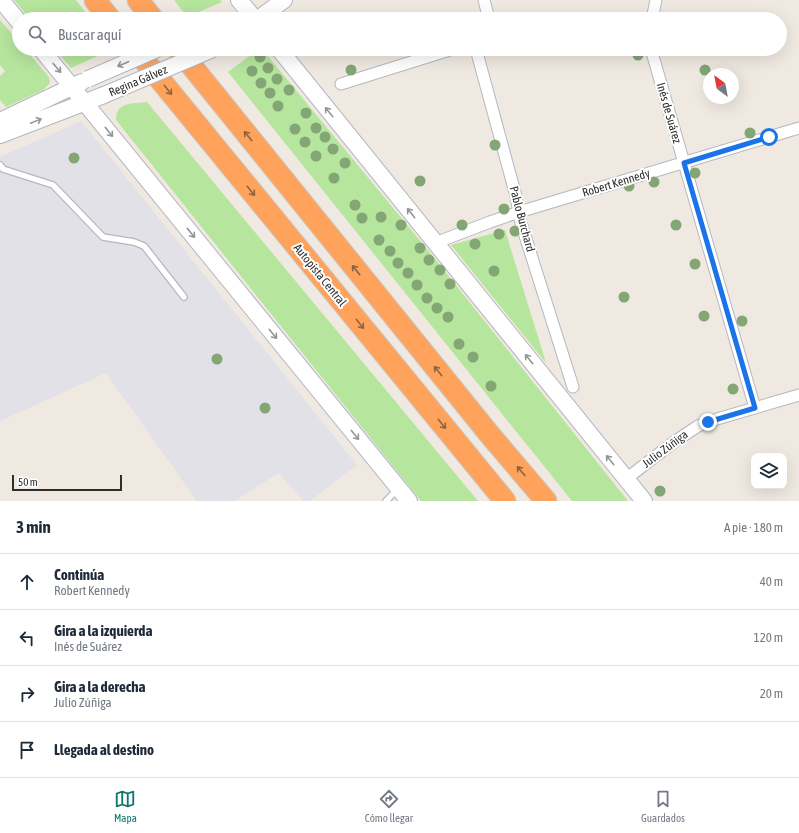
<!DOCTYPE html>
<html lang="es">
<meta charset="utf-8">
<style>
body{margin:0;font-family:"Asap Condensed",sans-serif;background:#f2f2f3;color:#1f2937}
.controls{position:absolute;right:12px;bottom:12px;display:grid;overflow:hidden;border-radius:8px;box-shadow:0 4px 16px #0002}
.controls button{width:36px;height:36px;display:grid;place-items:center;padding:0;border:0;border-bottom:1px solid #e0e1e3;background:#fff;color:#1f2937;font:20px sans-serif}
.compass{position:absolute;left:703px;top:68px;width:36px;height:36px;border-radius:50%;background:#fff;box-shadow:0 4px 16px #0002;rotate:328deg}
.scale{position:absolute;left:12px;bottom:10px;width:110px;box-sizing:border-box;padding-left:4px;border:2px solid #2e2e2e;border-top:0;font-size:11px;line-height:14px;white-space:nowrap;color:#2e2e2e;-webkit-text-stroke:3px #fff;paint-order:stroke}
.stop{position:absolute;width:12px;height:12px;margin:-9px;border:3px solid #1a73e8;border-radius:50%;background:#fff}
.stop.end{background:#1a73e8;border-color:#fff;box-shadow:0 1px 4px #0008}
.list{margin:0;padding:0;list-style:none}
h2{display:flex;justify-content:space-between;align-items:center;height:52px;margin:0;padding:0 16px;font-size:17px}
h2 small{font-size:13px;font-weight:400;color:#747a83}
.list li{display:grid;grid-template-columns:26px 1fr auto;gap:12px;align-items:center;box-sizing:border-box;height:56px;padding:0 16px;border-top:1px solid #e0e1e3}
.list b{display:block;font-size:15px;white-space:nowrap}
.list p{margin:0;font-size:13px;white-space:nowrap;color:#747a83}
.list em{font-size:13px;font-style:normal;color:#747a83}
.icon{flex:none;width:22px;height:22px;fill:none;stroke:currentColor;stroke-width:2;stroke-linecap:round;stroke-linejoin:round}
.map{position:relative;flex:none;width:799px;height:501px;overflow:hidden}
.search{position:absolute;background:#fff;box-shadow:0 4px 16px #0002;left:12px;right:12px;top:12px;height:44px;display:flex;align-items:center;gap:10px;box-sizing:border-box;padding:0 14px;border-radius:22px;color:#747a83;font-size:15px}
.sheet{height:276px;background:#fff}
nav{display:flex;justify-content:space-around;align-items:center;box-sizing:border-box;height:56px;border-top:1px solid #e0e1e3;background:#fff;font-size:11px;color:#747a83}
nav a{display:grid;justify-items:center;gap:2px}
nav .on{color:#0f766e}
.map>svg:first-child{display:block}
</style>
<div class="map">
<svg width="799" height="501" viewBox="0 0 799 501">
<rect width="100%" height="100%" fill="#efe9e1"/>
<!-- industrial -->
<path fill="#e3e1e8" d="M81 121 357 465 310 501H303L279 473 234 501H197L106 373 0 421V157Z"/>
<!-- green -->
<path fill="#b6e59e" d="M14 0H76L91 19H30Z
M174 0H220L222 2 187 17Z
M0 20 19 42V49H25L49 77 50 83 43 90 6 107 0 100V76L5 71 0 65Z
M55 49H113L71 68Z
M252 54 267 55 431 254 628 501H572L228 72Z
M147 102 478 501H421L116 120C116 101 133 104 147 102Z
M505 230 546 363 451 245Z"/>
<g fill="none" stroke-linecap="round" stroke-linejoin="round">
<!-- lane casing -->
<g stroke="#b4b7c1" stroke-width="8">
<path id="lane" d="M0 165 3 169 53 185 103 237 134 242 144 246 184 297
M386 501 397 490"/>
</g>
<!-- street casing -->
<g stroke="#b4b7c1" stroke-width="13">
<path id="street" d="M484 0 489 19
M652 19 656 0
M476 49 516 196 521 223 573 387
M651 49 755 408
M341 84 453 49
M435 243 490 222 519 212 799 128
M626 479 674 442 698 426 717 419 799 395"/>
</g>
<!-- secondary casing -->
<g stroke="#b4b7c1" stroke-width="18">
<path id="secondary" d="M1 0 19 22
M239 0 255 19
M258 19 284 0
M41 49 409 501
M279 49 644 501
M0 121 82 82
M0 135 104 95"/>
</g>
<!-- highway casing -->
<g stroke="#c9c9c9" stroke-width="23">
<path id="highway" d="M95 0 110 19
M138 0 153 19
M135 49 505 501
M178 49 490 435 546 501"/>
</g>
<!-- lane -->
<use href="#lane" stroke="#fff" stroke-width="5.5"/>
<!-- street -->
<use href="#street" stroke="#fff" stroke-width="11"/>
<!-- secondary -->
<use href="#secondary" stroke="#fff" stroke-width="16"/>
<!-- highway -->
<use href="#highway" stroke="#ffa35c" stroke-width="21"/>
<!-- secondary-bridge casing -->
<g stroke="#b4b7c1" stroke-width="18" stroke-linecap="butt">
<path id="secondary-bridge" d="M88 79 157 49
M104 95 213 49"/>
</g>
<!-- secondary-bridge -->
<use href="#secondary-bridge" stroke="#fff" stroke-width="16"/>
</g>
<!-- trees -->
<g fill="#84a574">
<circle cx="638" cy="55" r="5.5"/>
<circle cx="260" cy="57" r="5.5"/>
<circle cx="268" cy="68" r="5.5"/>
<circle cx="351" cy="70" r="5.5"/>
<circle cx="705" cy="70" r="5.5"/>
<circle cx="252" cy="71" r="5.5"/>
<circle cx="277" cy="79" r="5.5"/>
<circle cx="261" cy="83" r="5.5"/>
<circle cx="289" cy="90" r="5.5"/>
<circle cx="270" cy="93" r="5.5"/>
<circle cx="278" cy="106" r="5.5"/>
<circle cx="306" cy="113" r="5.5"/>
<circle cx="316" cy="128" r="5.5"/>
<circle cx="295" cy="129" r="5.5"/>
<circle cx="750" cy="133" r="5.5"/>
<circle cx="325" cy="137" r="5.5"/>
<circle cx="305" cy="142" r="5.5"/>
<circle cx="495" cy="145" r="5.5"/>
<circle cx="333" cy="149" r="5.5"/>
<circle cx="316" cy="156" r="5.5"/>
<circle cx="74" cy="158" r="5.5"/>
<circle cx="345" cy="163" r="5.5"/>
<circle cx="695" cy="173" r="5.5"/>
<circle cx="334" cy="178" r="5.5"/>
<circle cx="420" cy="181" r="5.5"/>
<circle cx="654" cy="182" r="5.5"/>
<circle cx="629" cy="186" r="5.5"/>
<circle cx="355" cy="205" r="5.5"/>
<circle cx="504" cy="209" r="5.5"/>
<circle cx="381" cy="217" r="5.5"/>
<circle cx="362" cy="218" r="5.5"/>
<circle cx="401" cy="225" r="5.5"/>
<circle cx="462" cy="225" r="5.5"/>
<circle cx="676" cy="225" r="5.5"/>
<circle cx="515" cy="231" r="5.5"/>
<circle cx="499" cy="234" r="5.5"/>
<circle cx="379" cy="240" r="5.5"/>
<circle cx="475" cy="244" r="5.5"/>
<circle cx="420" cy="248" r="5.5"/>
<circle cx="390" cy="251" r="5.5"/>
<circle cx="429" cy="260" r="5.5"/>
<circle cx="398" cy="263" r="5.5"/>
<circle cx="695" cy="264" r="5.5"/>
<circle cx="440" cy="270" r="5.5"/>
<circle cx="494" cy="271" r="5.5"/>
<circle cx="408" cy="273" r="5.5"/>
<circle cx="450" cy="284" r="5.5"/>
<circle cx="417" cy="285" r="5.5"/>
<circle cx="624" cy="297" r="5.5"/>
<circle cx="427" cy="298" r="5.5"/>
<circle cx="437" cy="308" r="5.5"/>
<circle cx="704" cy="316" r="5.5"/>
<circle cx="448" cy="317" r="5.5"/>
<circle cx="742" cy="321" r="5.5"/>
<circle cx="459" cy="344" r="5.5"/>
<circle cx="473" cy="357" r="5.5"/>
<circle cx="217" cy="359" r="5.5"/>
<circle cx="491" cy="386" r="5.5"/>
<circle cx="733" cy="389" r="5.5"/>
<circle cx="265" cy="408" r="5.5"/>
<circle cx="660" cy="491" r="5.5"/>
</g>
<!-- one-way arrows -->
<defs><path id="oneway-shaft" d="M-6 0H5M1.5-3L5.5 0L1.5 3" fill="none" stroke-width="1.6" stroke-linecap="round" stroke-linejoin="round"/></defs>
<g stroke="#969696">
<use href="#oneway-shaft" transform="translate(123 64) rotate(157)"/>
<use href="#oneway-shaft" transform="translate(57 68) rotate(50)"/>
<use href="#oneway-shaft" transform="translate(329 112) rotate(-129)"/>
<use href="#oneway-shaft" transform="translate(36 121) rotate(-22)"/>
<use href="#oneway-shaft" transform="translate(109 132) rotate(51)"/>
<use href="#oneway-shaft" transform="translate(411 213) rotate(-129)"/>
<use href="#oneway-shaft" transform="translate(191 233) rotate(51)"/>
<use href="#oneway-shaft" transform="translate(273 334) rotate(51)"/>
<use href="#oneway-shaft" transform="translate(529 359) rotate(-129)"/>
<use href="#oneway-shaft" transform="translate(355 435) rotate(51)"/>
<use href="#oneway-shaft" transform="translate(610 460) rotate(-129)"/>
</g>
<g stroke="#8c6343">
<use href="#oneway-shaft" transform="translate(168 90) rotate(51)"/>
<use href="#oneway-shaft" transform="translate(248 136) rotate(-129)"/>
<use href="#oneway-shaft" transform="translate(251 191) rotate(51)"/>
<use href="#oneway-shaft" transform="translate(356 270) rotate(-129)"/>
<use href="#oneway-shaft" transform="translate(360 324) rotate(51)"/>
<use href="#oneway-shaft" transform="translate(438 371) rotate(-129)"/>
<use href="#oneway-shaft" transform="translate(442 424) rotate(51)"/>
<use href="#oneway-shaft" transform="translate(521 471) rotate(-130)"/>
</g>
<g fill="none" stroke-linecap="round" stroke-linejoin="round">
<!-- route -->
<path stroke="#1a73e8" stroke-width="5" d="M708 422 755 408 684 163 769 137"/>
</g>
<g text-anchor="middle" dominant-baseline="central" stroke-width="4" stroke-linejoin="round" paint-order="stroke">
<!-- street labels -->
<g font-size="12" fill="#2e2e2e" stroke="#fff">
<text transform="translate(138 81) rotate(-23)">Regina Gálvez</text>
<text transform="translate(669 113) rotate(74)">Inés de Suárez</text>
<text transform="translate(616 183) rotate(-17)">Robert Kennedy</text>
<text transform="translate(522 219) rotate(75)">Pablo Burchard</text>
<text transform="translate(320 275) rotate(51)">Autopista Central</text>
<text transform="translate(665 449) rotate(-37)">Julio Zúñiga</text>
</g>
</g>
</svg>
<div class="controls">
<button><svg class="icon" aria-label="layers" viewBox="0 0 24 24"><path d="M12 4l9 5-9 5-9-5zM3 14l9 5 9-5"/></svg></button>
</div>
<svg class="compass" viewBox="-18 -18 36 36"><path d="M0-13l5 13h-10z" fill="#e53935"/><path d="M0 13l5-13h-10z" fill="#747a83"/></svg>
<div class="scale">50 m</div>
<div class="stop" style="left:769px;top:137px"></div>
<div class="stop end" style="left:708px;top:422px"></div>
<div class="search"><svg class="icon" aria-label="search" viewBox="0 0 24 24"><circle cx="10" cy="10" r="6"/><path d="M15 15l6 6"/></svg>Buscar aquí</div>
</div>
<section class="sheet">
<h2>3 min<small>A pie · 180 m</small></h2>
<ul class="list">
<li><svg class="icon" aria-label="ahead" viewBox="0 0 24 24"><path d="M12 20V5M6 11l6-6 6 6"/></svg><div><b>Continúa</b><p>Robert Kennedy</p></div><em>40 m</em></li>
<li><svg class="icon" aria-label="left" viewBox="0 0 24 24"><path d="M17 20v-9H6M10 6l-5 5 5 5"/></svg><div><b>Gira a la izquierda</b><p>Inés de Suárez</p></div><em>120 m</em></li>
<li><svg class="icon" aria-label="right" viewBox="0 0 24 24"><path d="M7 20v-9h11M14 6l5 5-5 5"/></svg><div><b>Gira a la derecha</b><p>Julio Zúñiga</p></div><em>20 m</em></li>
<li><svg class="icon" aria-label="arrive" viewBox="0 0 24 24"><path d="M6 21V4h12l-3 4 3 4H6"/></svg><div><b>Llegada al destino</b></div></li>
</ul>
</section>
<nav>
<a class="on"><svg class="icon" aria-label="map" viewBox="0 0 24 24"><path d="M3 6l6-2 6 2 6-2v14l-6 2-6-2-6 2zM9 4v14M15 6v14"/></svg>Mapa</a>
<a><svg class="icon" aria-label="directions" viewBox="0 0 24 24"><path d="M12 3l9 9-9 9-9-9zM9 14v-3h6M13 9l2 2-2 2"/></svg>Cómo llegar</a>
<a><svg class="icon" aria-label="saved" viewBox="0 0 24 24"><path d="M7 4h10v16l-5-4-5 4z"/></svg>Guardados</a>
</nav>
